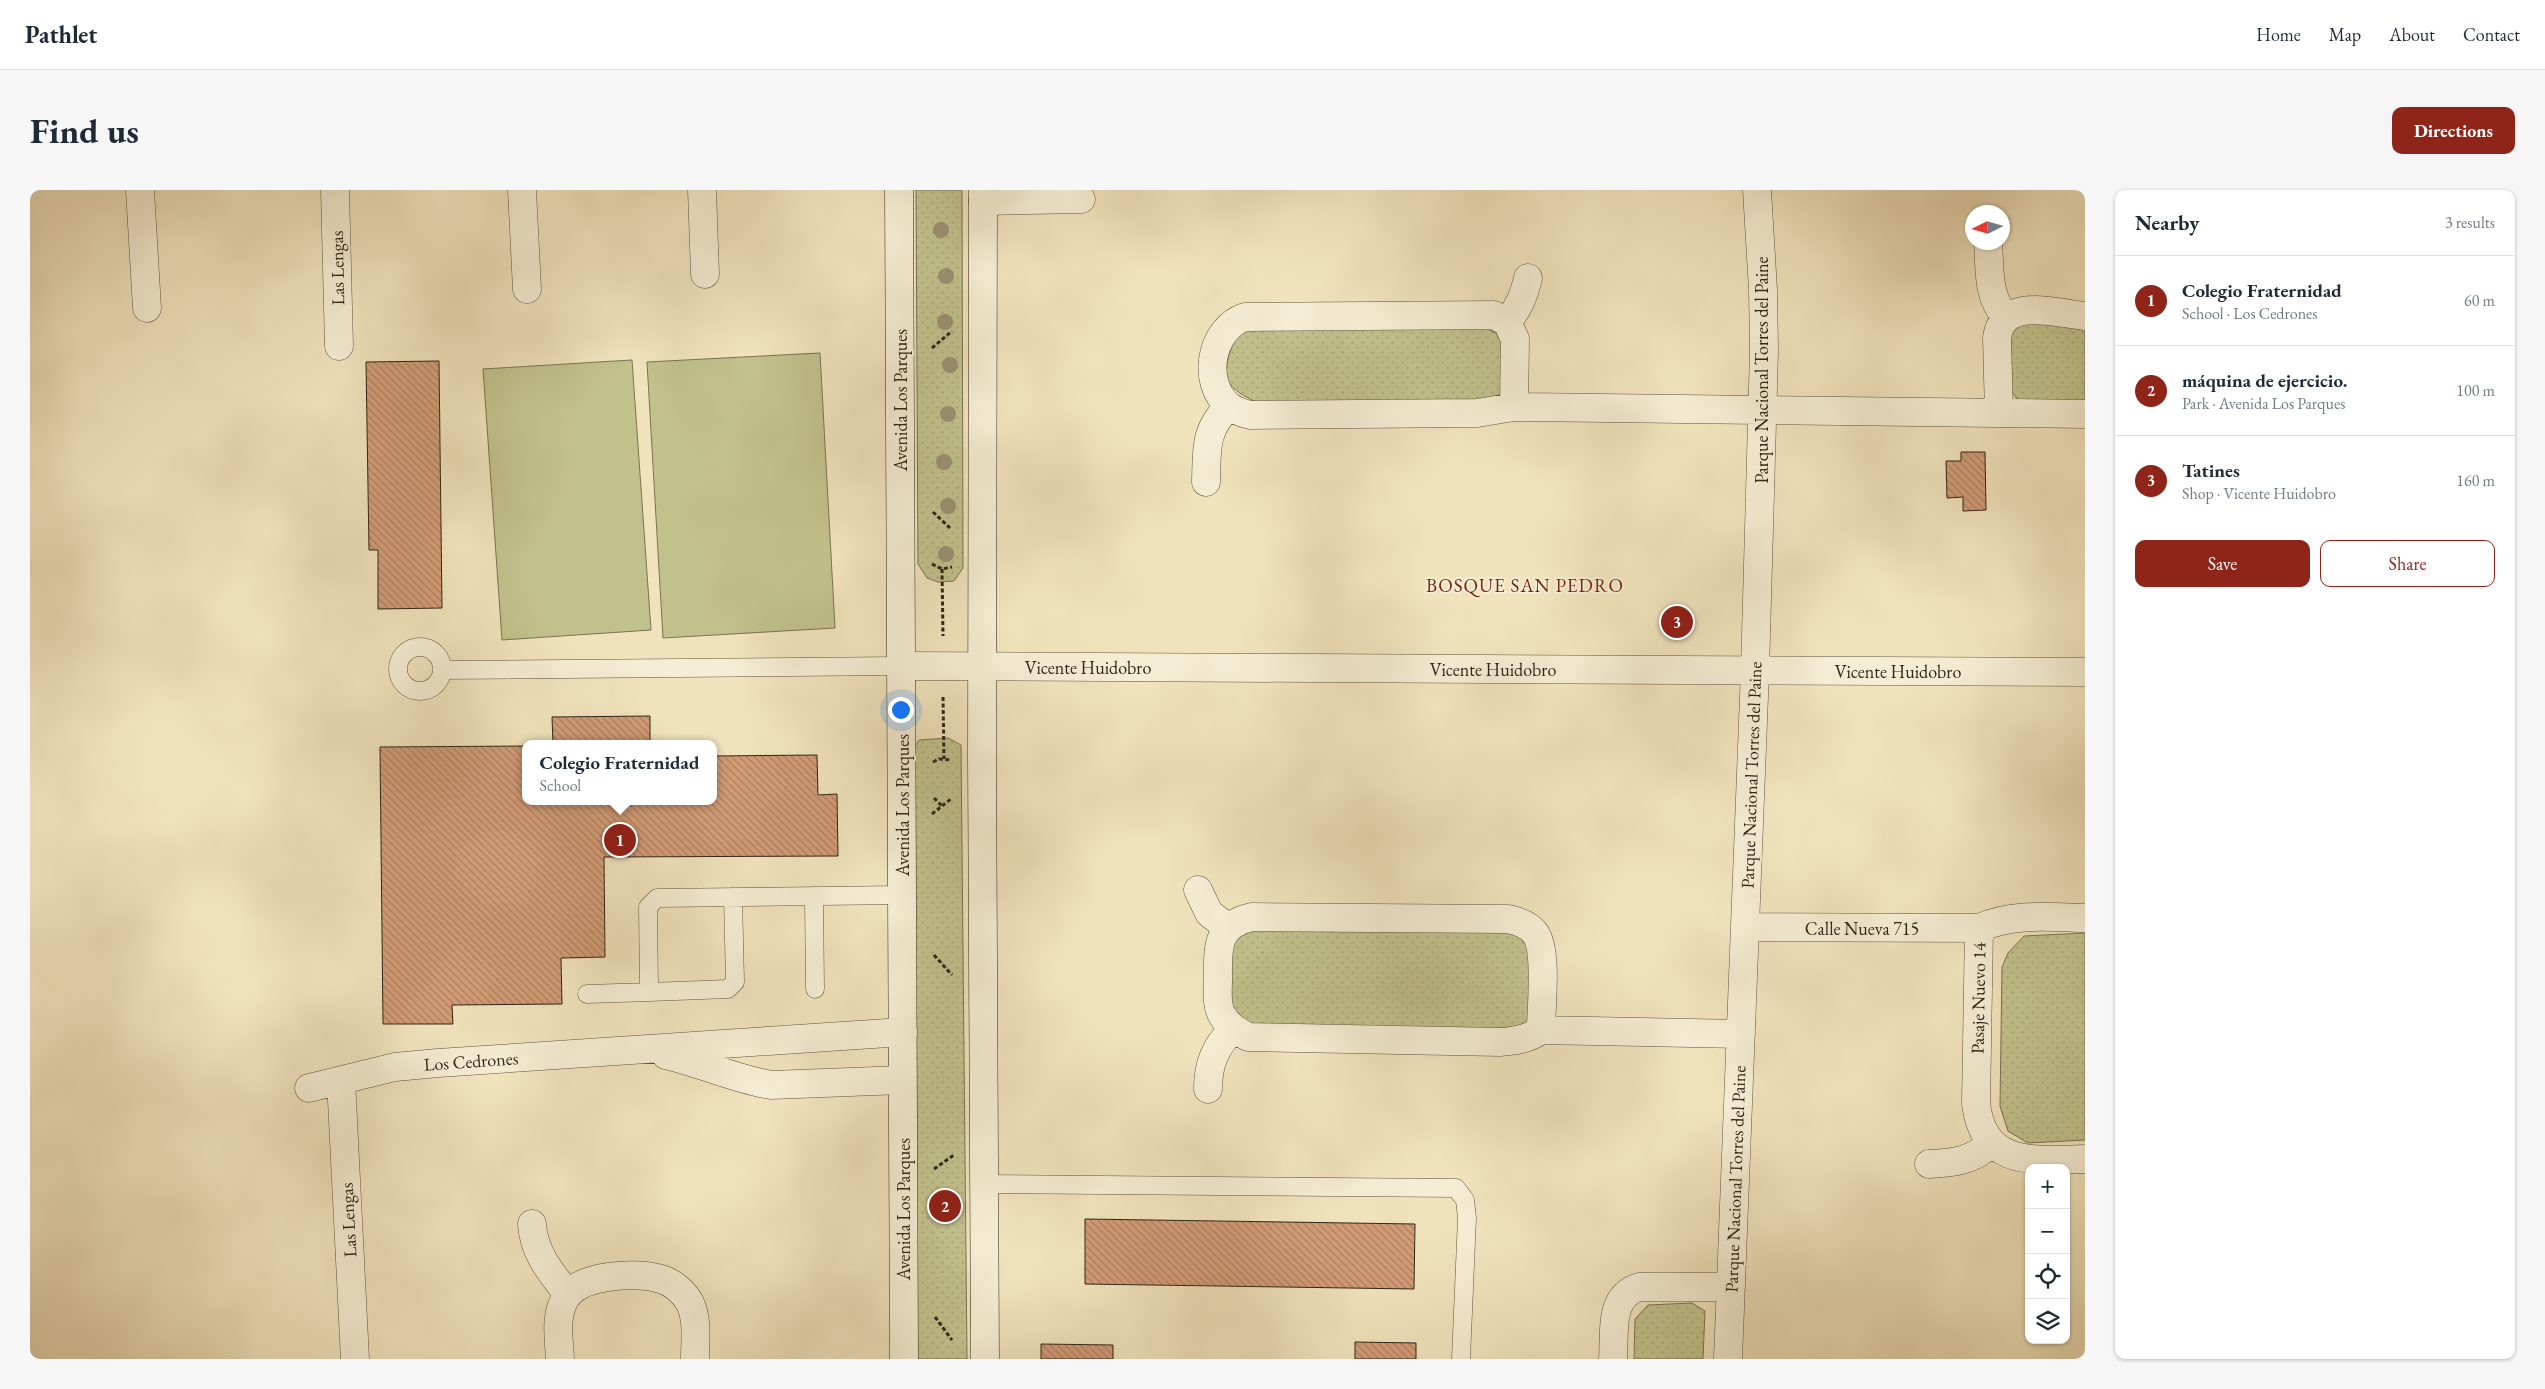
<!DOCTYPE html>
<meta charset="utf-8">
<style>
body{margin:0;font-family:"EB Garamond",serif;background:#f6f6f7;color:#1f2937}
.controls{position:absolute;right:15px;bottom:15px;display:grid;overflow:hidden;border-radius:10px;box-shadow:0 1px 4px #0004}
.controls button{width:45px;height:45px;display:grid;place-items:center;padding:0;border:0;border-bottom:1px solid #e0e1e3;background:#fff;color:#1f2937;font:25px sans-serif}
.compass{position:absolute;left:1935px;top:15px;width:45px;height:45px;border-radius:50%;background:#fff;box-shadow:0 1px 4px #0004;rotate:265deg}
.you{position:absolute;left:870px;top:519px;width:18px;height:18px;margin:-12px;border:4px solid #fff;border-radius:50%;background:#1a73e8;box-shadow:0 0 0 8px #1a73e833}
.badge{display:grid;place-items:center;width:32px;height:32px;border-radius:50%;background:#8f2418;color:#fff;font-size:16px;font-weight:700}
.pin{position:absolute;translate:-50% -50%;border:2px solid #fff;box-shadow:0 1px 5px #0006}
.popup{position:absolute;left:492px;top:550px;width:195px;height:65px;box-sizing:border-box;display:grid;place-content:center;border-radius:10px;background:#fff;filter:drop-shadow(0 1px 4px #0005);font-size:16px;white-space:nowrap;color:#747a83}
.popup b{font-size:19px;color:#1f2937}
.popup::after{content:'';position:absolute;left:50%;top:100%;margin-left:-10px;border:10px solid transparent;border-top-color:#fff}
.list{margin:0;padding:0;list-style:none}
h2{display:flex;justify-content:space-between;align-items:center;height:65px;margin:0;padding:0 20px;font-size:21px}
h2 small{font-size:16px;font-weight:400;color:#747a83}
.list li{display:grid;grid-template-columns:32px 1fr auto;gap:15px;align-items:center;box-sizing:border-box;height:90px;padding:0 20px;border-top:1px solid #e0e1e3}
.list b{display:block;font-size:19px;white-space:nowrap}
.list p{margin:0;font-size:16px;white-space:nowrap;color:#747a83}
.list em{font-size:16px;font-style:normal;color:#747a83}
.actions{display:flex;gap:10px;padding:15px 20px}
.actions a{flex:1;padding:11px 0;border:1px solid #8f2418;border-radius:10px;text-align:center;font-size:18px;color:#8f2418}
.actions .main{background:#8f2418;color:#fff}
.icon{flex:none;width:28px;height:28px;fill:none;stroke:currentColor;stroke-width:2;stroke-linecap:round;stroke-linejoin:round}
.map{position:relative;flex:none;width:2055px;height:1169px;overflow:hidden;border-radius:10px}
header{display:flex;align-items:center;gap:30px;box-sizing:border-box;height:70px;padding:0 25px;background:#fff;border-bottom:1px solid #e0e1e3}
header strong{font-size:24px}
nav{display:flex;gap:28px;margin-inline-start:auto;font-size:18px}
.intro{display:flex;align-items:center;justify-content:space-between;box-sizing:border-box;height:120px;padding:0 30px}
h1{margin:0;font-size:35px}
.button{padding:12px 22px;border-radius:10px;background:#8f2418;color:#fff;font-size:18px;font-weight:700}
main{display:flex;gap:30px;padding:0 30px}
aside{flex:1;background:#fff;border-radius:10px;box-shadow:0 1px 4px #0004}
.map>svg:first-child{display:block}
</style>
<header>
<strong>Pathlet</strong>
<nav><a>Home</a><a>Map</a><a>About</a><a>Contact</a></nav>
</header>
<div class="intro"><h1>Find us</h1><a class="button">Directions</a></div>
<main>
<div class="map">
<svg width="2055" height="1169" viewBox="0 0 2055 1169">
<defs>
<pattern id="green-dots" width="8" height="8" patternUnits="userSpaceOnUse" patternTransform="scale(1.25)"><rect width="8" height="8" fill="#c1c18c"/><path d="M2 2h.1M6 6h.1" fill="none" stroke="#a6a678" stroke-width="1.8" stroke-linecap="round"/></pattern>
<pattern id="building-back-hatch" width="6" height="6" patternUnits="userSpaceOnUse" patternTransform="scale(1.25)"><rect width="6" height="6" fill="#d39c76"/><path d="M-1 5l2 2M0 0l6 6M5-1l2 2" fill="none" stroke="#ac7f60"/></pattern>
</defs>
<rect width="100%" height="100%" fill="#f0e3bc"/>
<filter id="stains"><feTurbulence type="fractalNoise" baseFrequency=".004" numOctaves="4"/><feColorMatrix values="0 0 0 0 .2 0 0 0 0 .09 0 0 0 0 .02 0 0 0 .5 -.17"/></filter>
<radialGradient id="worn" r=".72"><stop offset=".6" stop-color="#630" stop-opacity="0"/><stop offset="1" stop-color="#630" stop-opacity=".3"/></radialGradient>
<!-- green -->
<path fill="url(#green-dots)" stroke="#787353" d="M886 0H932L933 378 924 391 908 392 897 388 888 374Z
M1997 132 2055 137V217L1997 215 1987 209 1978 196V147L1983 139Z
M1449 134 1467 144 1473 155 1474 202 1457 212 1229 213C1218 208 1208 204 1200 194 1191 181 1201 153 1211 142 1214 139 1221 138 1225 136Z
M918 548 931 555 937 1169H887L884 558 889 550Z
M1210 738H1477L1501 753V830L1489 842 1229 839 1202 821 1197 762Z
M2055 743V950L1998 953 1978 941 1970 916 1972 777 1978 763 1994 746Z
M1662 1113 1675 1121 1673 1169H1604L1605 1129 1618 1115Z"/>
<!-- pitch -->
<path fill="#c1c18c" stroke="#787353" d="M790 163 805 438 633 448 617 172Z
M602 170 621 440 472 450 453 179Z"/>
<!-- building -->
<path fill="url(#building-back-hatch)" stroke="#2f251a" d="M409 171 412 418 348 419V360H339L336 172Z
M1931 262H1955L1956 320 1933 321V307L1917 308 1916 271H1931Z
M620 526V554H523L522 527Z
M496 556V611H684V566L787 565 788 605 807 604 808 666 574 667 575 767 531 768 532 814 422 815 423 834H353L350 557Z
M1055 1029 1385 1034 1384 1099 1055 1094Z
M1325 1152 1386 1153V1169H1325Z
M1011 1154 1083 1155V1169H1011Z"/>
<g fill="none" stroke-linecap="round" stroke-linejoin="round">
<!-- service casing -->
<g stroke="#5f5442" stroke-width="19">
<path id="service" d="M368 479a22 22 0 1 1 44 0a22 22 0 1 1-44 0Z
M413 480 871 476
M784 706 785 799
M703 707 705 792 698 799 619 802 618 717 627 708 872 705
M557 804 619 802
M954 994 1426 998 1435 1010 1437 1028 1431 1169"/>
</g>
<!-- minor casing -->
<g stroke="#5f5442" stroke-width="29">
<path id="minor" d="M110 0 117 118
M305 0 309 156
M492 0 497 99
M672 0 675 84
M953 11 1051 9
M1958 52C1960 79 1957 107 1976 127
M1477 132C1489 118 1494 105 1498 88
M1484 217 1485 149 1477 132 1464 125 1215 127C1180 139 1171 193 1199 216 1205 221 1212 223 1220 225L1447 223 1484 217 2055 224
M1969 223 1967 148C1972 106 2026 123 2055 126
M1176 292C1177 260 1174 240 1199 216
M871 476 2055 482
M1168 700 1179 723 1198 738
M1222 727 1478 729C1488 731 1498 734 1505 743 1518 760 1511 818 1511 840 1498 849 1485 851 1470 852L1218 847C1207 841 1198 836 1192 825 1186 815 1188 802 1188 790 1188 759 1185 735 1222 727Z
M1715 737 1949 738C1983 723 2018 727 2055 728
M1949 738 1946 914C1954 978 2005 970 2055 969
M1511 840 1711 844
M636 865C671 873 705 889 741 895L872 890
M311 890 325 1169
M279 898 365 877 408 873 873 842
M1178 899C1178 874 1185 857 1203 839
M1899 974C1923 973 1943 971 1961 953
M502 1034C504 1064 521 1082 538 1105
M530 1169C529 1148 524 1124 537 1106 553 1084 607 1082 631 1089 642 1092 654 1102 660 1113 668 1130 665 1150 665 1169
M1583 1169C1585 1143 1578 1107 1609 1097H1701
M1698 1169 1725 481 1734 161 1733 100 1727 0"/>
</g>
<!-- secondary casing -->
<g stroke="#2f251a" stroke-width="29">
<path id="secondary" d="M869 0 874 1169
M953 0 952 566 955 1169"/>
</g>
<!-- path -->
<path stroke="#2f251a" stroke-width="3" stroke-dasharray="4 2.5" stroke-linecap="butt" d="M902 158 922 141
M903 322 920 338
M902 374 912 379 922 377
M912 379 913 446
M913 507 914 569
M903 572 909 569 921 570
M904 608 912 616
M902 624 921 609
M904 765 922 785
M904 979 924 965
M905 1127 922 1150"/>
<!-- service -->
<use href="#service" stroke="#f5edd3" stroke-width="18"/>
<!-- minor -->
<use href="#minor" stroke="#f5edd3" stroke-width="28"/>
<!-- secondary -->
<use href="#secondary" stroke="#f5edd3" stroke-width="28"/>
</g>
<!-- trees -->
<g fill="#9a9072">
<circle cx="911" cy="40" r="8"/>
<circle cx="916" cy="86" r="8"/>
<circle cx="915" cy="132" r="8"/>
<circle cx="920" cy="175" r="8"/>
<circle cx="918" cy="224" r="8"/>
<circle cx="914" cy="272" r="8"/>
<circle cx="918" cy="316" r="8"/>
<circle cx="916" cy="364" r="8"/>
</g>
<g text-anchor="middle" dominant-baseline="central" stroke-width="4" stroke-linejoin="round" paint-order="stroke">
<!-- street labels -->
<g font-size="18" fill="#2f251a" stroke="#f5edd3">
<text transform="translate(307 78) rotate(-91)">Las Lengas</text>
<text transform="translate(1731 180) rotate(-90)">Parque Nacional Torres del Paine</text>
<text transform="translate(870 210) rotate(-90)">Avenida Los Parques</text>
<text x="1058" y="477">Vicente Huidobro</text>
<text x="1463" y="479">Vicente Huidobro</text>
<text x="1868" y="481">Vicente Huidobro</text>
<text transform="translate(1721 585) rotate(-88)">Parque Nacional Torres del Paine</text>
<text transform="translate(872 615) rotate(-90)">Avenida Los Parques</text>
<text x="1832" y="738">Calle Nueva 715</text>
<text transform="translate(1948 808) rotate(-89)">Pasaje Nuevo 14</text>
<text transform="translate(441 871) rotate(-4)">Los Cedrones</text>
<text transform="translate(1705 989) rotate(-88)">Parque Nacional Torres del Paine</text>
<text transform="translate(873 1019) rotate(-90)">Avenida Los Parques</text>
<text transform="translate(318 1030) rotate(-93)">Las Lengas</text>
</g>
<!-- neighbourhood labels -->
<g font-size="19" letter-spacing="1" fill="#7a1f14" stroke="#f5edd3">
<text x="1495" y="395">BOSQUE SAN PEDRO</text>
</g>
</g>
<rect width="100%" height="100%" filter="url(#stains)"/>
<rect width="100%" height="100%" fill="url(#worn)"/>
</svg>
<div class="controls">
<button>+</button>
<button>−</button>
<button><svg class="icon" aria-label="locate" viewBox="0 0 24 24"><circle cx="12" cy="12" r="6"/><path d="M12 2v4M12 18v4M2 12h4M18 12h4"/></svg></button>
<button><svg class="icon" aria-label="layers" viewBox="0 0 24 24"><path d="M12 4l9 5-9 5-9-5zM3 14l9 5 9-5"/></svg></button>
</div>
<svg class="compass" viewBox="-18 -18 36 36"><path d="M0-13l5 13h-10z" fill="#e53935"/><path d="M0 13l5-13h-10z" fill="#747a83"/></svg>
<div class="you"></div>
<div class="pin badge" style="left:590px;top:650px">1</div>
<div class="popup"><b>Colegio Fraternidad</b>School</div>
<div class="pin badge" style="left:915px;top:1016px">2</div>
<div class="pin badge" style="left:1647px;top:432px">3</div>
</div>
<aside>
<h2>Nearby<small>3 results</small></h2>
<ul class="list">
<li><span class="badge">1</span><div><b>Colegio Fraternidad</b><p>School · Los Cedrones</p></div><em>60 m</em></li>
<li><span class="badge">2</span><div><b>máquina de ejercicio.</b><p>Park · Avenida Los Parques</p></div><em>100 m</em></li>
<li><span class="badge">3</span><div><b>Tatines</b><p>Shop · Vicente Huidobro</p></div><em>160 m</em></li>
</ul>
<div class="actions"><a class="main">Save</a><a>Share</a></div>
</aside>
</main>
